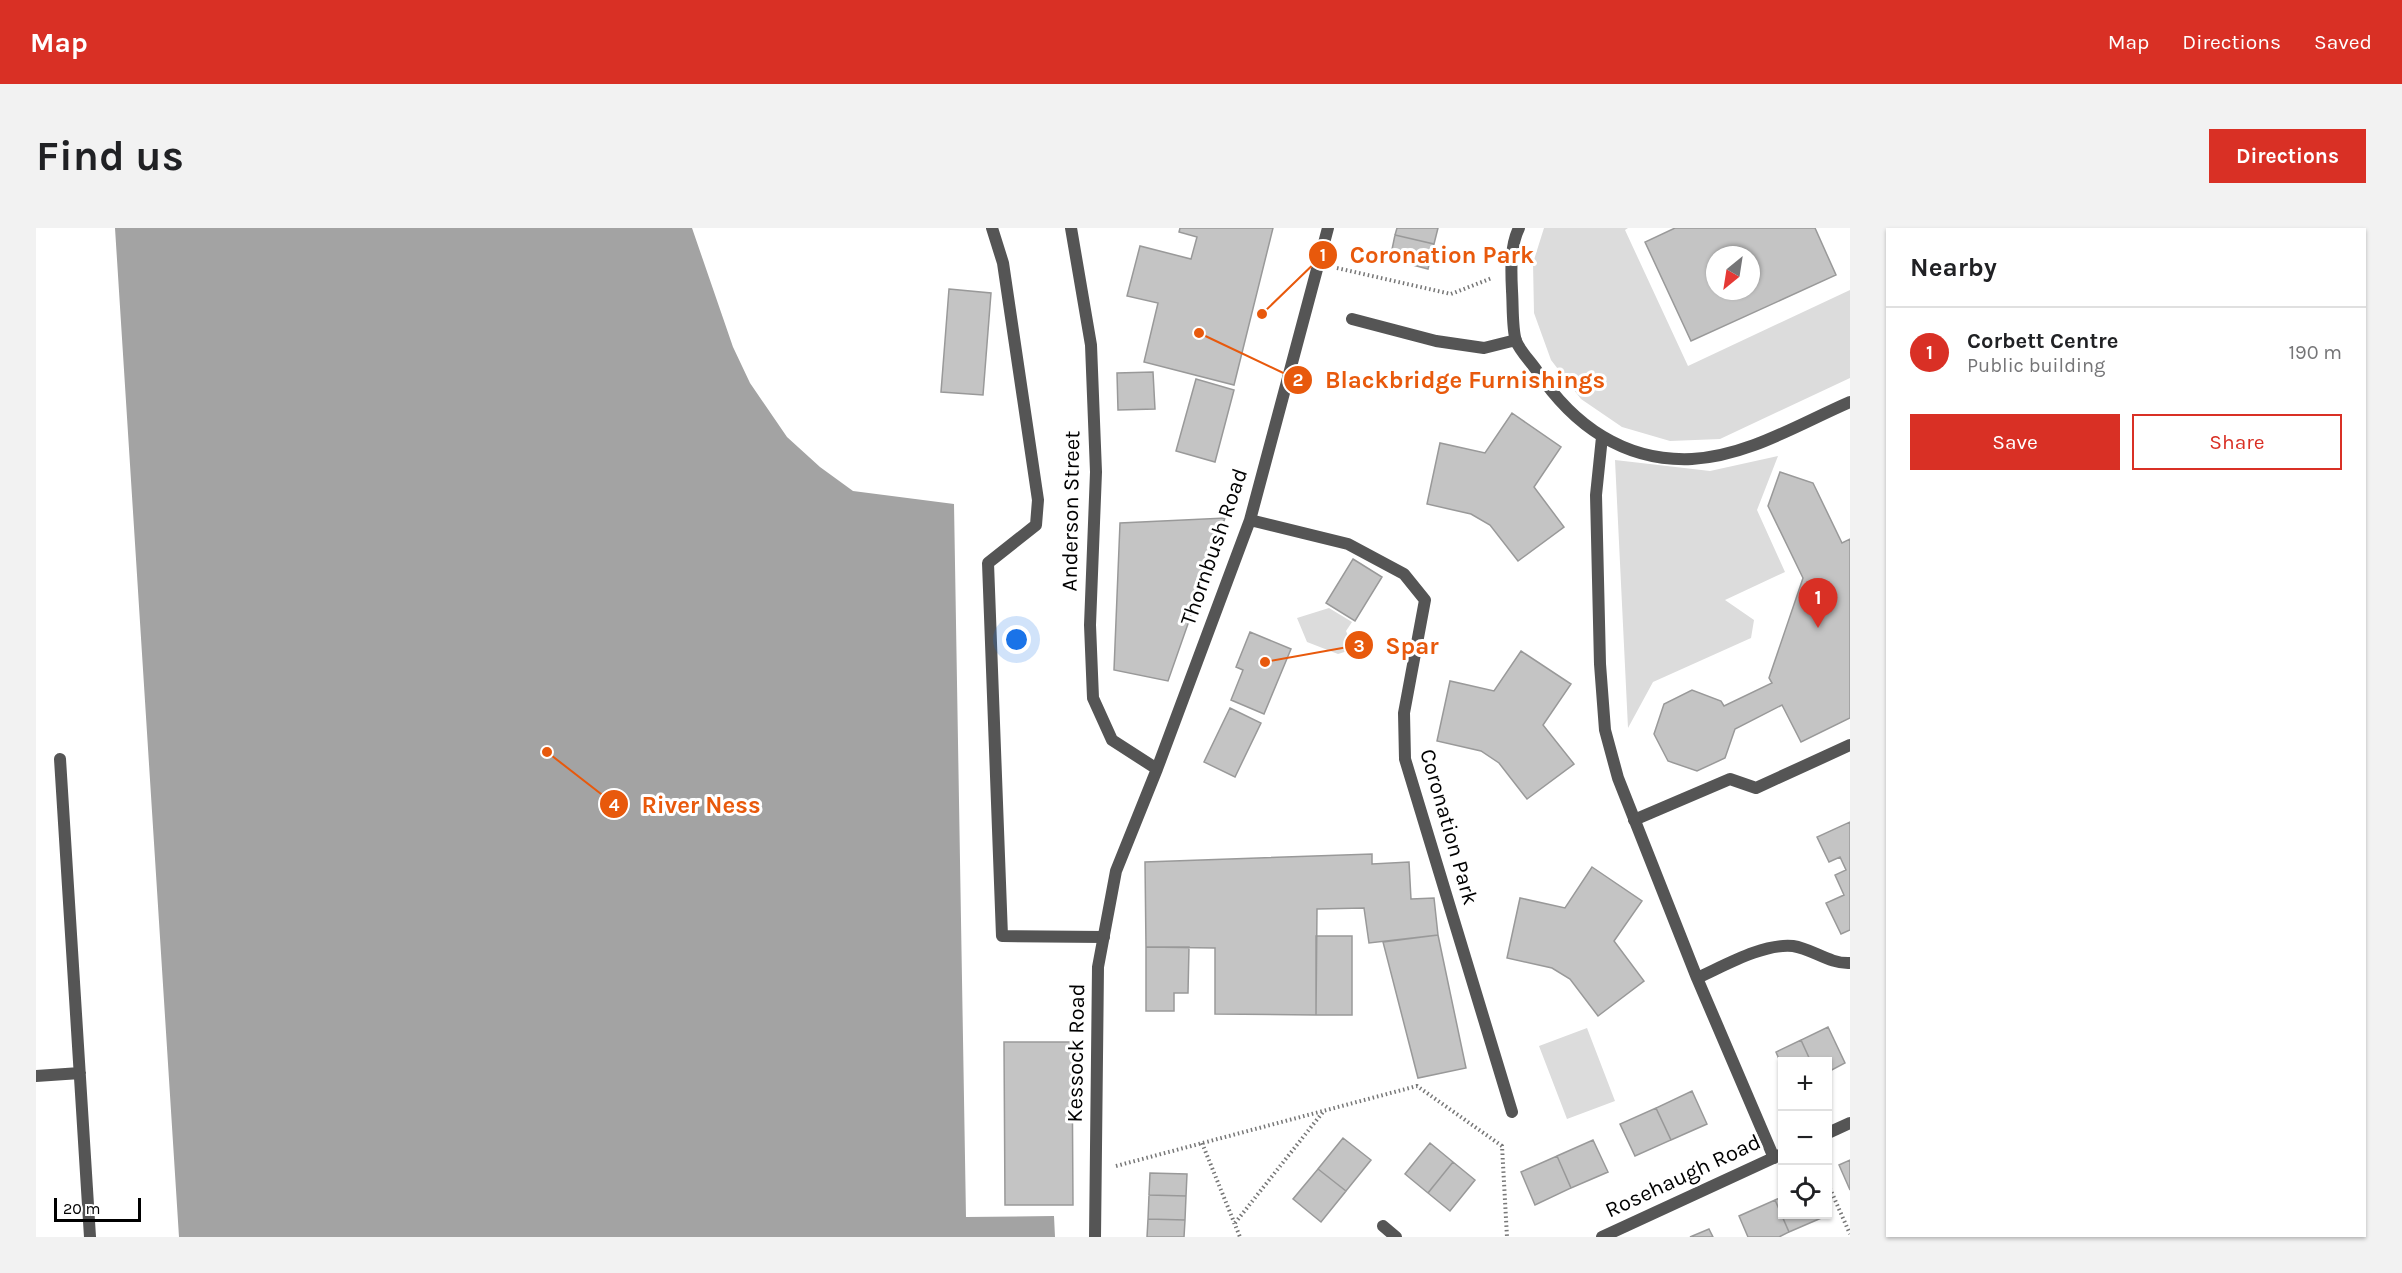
<!DOCTYPE html>
<meta charset="utf-8">
<style>
body{margin:0;font-family:Karla,sans-serif;background:#f2f2f2;color:#202124}
.controls{position:absolute;right:18px;bottom:18px;display:grid;overflow:hidden;border-radius:0px;box-shadow:0 2px 4px #0004}
.controls button{width:54px;height:54px;display:grid;place-items:center;padding:0;border:0;border-bottom:2px solid #e0e0e0;background:#fff;color:#202124;font:30px sans-serif}
.compass{position:absolute;left:1670px;top:18px;width:54px;height:54px;border-radius:50%;background:#fff;box-shadow:0 2px 4px #0004;rotate:210deg}
.scale{position:absolute;left:18px;bottom:15px;width:87px;box-sizing:border-box;padding-left:6px;border:3px solid #000;border-top:0;font-size:16px;line-height:21px;white-space:nowrap;color:#000;-webkit-text-stroke:4px #fff;paint-order:stroke}
.you{position:absolute;left:981px;top:412px;width:21px;height:21px;margin:-15px;border:4px solid #fff;border-radius:50%;background:#1a73e8;box-shadow:0 0 0 9px #1a73e833}
.badge{display:grid;place-items:center;width:39px;height:39px;border-radius:50%;background:#d93025;color:#fff;font-size:20px;font-weight:700}
.pin{position:absolute;translate:-50% -50px;filter:drop-shadow(0 2px 3px #0008)}
.pin::after{content:'';position:absolute;top:32px;width:21px;height:18px;background:inherit;clip-path:polygon(0 0,100% 0,50% 100%)}
.list{margin:0;padding:0;list-style:none}
h2{display:flex;justify-content:space-between;align-items:center;height:78px;margin:0;padding:0 24px;font-size:26px}
h2 small{font-size:20px;font-weight:400;color:#757577}
.list li{display:grid;grid-template-columns:39px 1fr auto;gap:18px;align-items:center;box-sizing:border-box;height:90px;padding:0 24px;border-top:2px solid #e0e0e0}
.list b{display:block;font-size:22px;white-space:nowrap}
.list p{margin:0;font-size:20px;white-space:nowrap;color:#757577}
.list em{font-size:20px;font-style:normal;color:#757577}
.actions{display:flex;gap:12px;padding:18px 24px}
.actions a{flex:1;padding:14px 0;border:2px solid #d93025;border-radius:0px;text-align:center;font-size:21px;color:#d93025}
.actions .main{background:#d93025;color:#fff}
.icon{flex:none;width:33px;height:33px;fill:none;stroke:currentColor;stroke-width:2;stroke-linecap:round;stroke-linejoin:round}
.map{position:relative;flex:none;width:1814px;height:1009px;overflow:hidden;border-radius:0px}
header{display:flex;align-items:center;gap:36px;box-sizing:border-box;height:84px;padding:0 30px;background:#d93025;color:#fff}
header strong{font-size:28px}
nav{display:flex;gap:33px;margin-inline-start:auto;font-size:21px}
.intro{display:flex;align-items:center;justify-content:space-between;box-sizing:border-box;height:144px;padding:0 36px}
h1{margin:0;font-size:42px}
.button{padding:15px 27px;border-radius:0px;background:#d93025;color:#fff;font-size:21px;font-weight:700}
main{display:flex;gap:36px;padding:0 36px}
aside{flex:1;background:#fff;border-radius:0px;box-shadow:0 2px 4px #0004}
.map>svg:first-child{display:block}
</style>
<header>
<strong>Map</strong>
<nav><a>Map</a><a>Directions</a><a>Saved</a></nav>
</header>
<div class="intro"><h1>Find us</h1><a class="button">Directions</a></div>
<main>
<div class="map">
<svg width="1814" height="1009" viewBox="0 0 1814 1009">
<rect width="100%" height="100%" fill="#fff"/>
<!-- green -->
<path fill="#dcdcdc" d="M1508 0H1592L1589 2 1652 138 1814 62V150L1684 211 1634 213 1586 199 1545 171 1515 132 1498 85 1497 35Z
M1742 228 1721 282 1749 344 1689 372 1718 392 1715 410 1617 454 1592 500 1579 232 1674 243Z
M1293 380 1316 394 1310 403 1318 421 1302 426 1271 414 1261 390Z
M1551 800 1579 873 1531 891 1503 818Z"/>
<!-- water -->
<path fill="#a3a3a3" d="M79 0H656L697 119 714 155 751 209 784 239 817 263 918 276 930 989 1018 988 1019 1009H143Z"/>
<!-- building -->
<path fill="#c4c4c4" stroke="#999" stroke-width="1.5" fill-rule="evenodd" d="M1144 0H1237L1198 157 1108 134 1122 75 1091 68 1104 18 1155 31 1161 9 1143 4Z
M1361 0H1402L1398 16 1359 7Z
M1639 0H1779L1800 47 1655 113 1609 14ZM1679 27H1715V63H1679Z
M1359 7 1398 16 1392 41 1354 31Z
M913 61 955 65 947 167 905 164Z
M1117 144 1119 181 1082 182 1081 145Z
M1160 151 1198 162 1179 234 1140 223Z
M1476 185 1525 219 1498 259 1528 299 1482 333 1454 297 1435 286 1391 276 1404 215 1449 225Z
M1744 244 1777 255 1806 315 1814 311V490L1765 514 1746 477 1699 501 1689 530 1661 543 1632 533 1618 506 1628 476 1656 462 1685 473 1688 478 1736 455 1733 450 1767 350 1732 278Z
M1189 290 1132 453 1078 442 1084 295Z
M1317 331 1346 349 1319 393 1290 375Z
M1214 404 1255 421 1228 486 1195 472 1207 442 1200 439Z
M1485 423 1535 456 1507 497 1538 536 1491 571 1463 535 1445 523 1401 513 1414 453 1458 463Z
M1194 480 1225 495 1199 549 1168 534Z
M1814 594V702L1805 706 1790 675 1808 667 1799 647 1810 642 1804 629 1793 634 1781 609Z
M1336 626V636L1373 634 1375 671 1398 670 1402 707 1333 715 1328 680 1281 681 1280 787 1179 786V720L1110 719 1109 634Z
M1556 639 1606 673 1578 713 1608 753 1562 788 1534 751 1516 740 1471 730 1484 670 1529 680Z
M1402 707 1430 840 1382 850 1347 714Z
M1280 708H1316V787H1280Z
M1110 719H1153L1152 765H1138V783H1110Z
M1792 799 1809 835 1792 844V834H1775L1765 812Z
M1765 812 1775 834H1746V838L1740 824Z
M968 814H1036L1037 977H969Z
M1656 863 1671 896 1635 912 1620 880Z
M1620 880 1635 912 1599 928 1584 896Z
M1307 910 1335 932 1310 963 1282 941Z
M1557 912 1572 944 1535 960 1521 928Z
M1394 915 1417 934 1392 965 1369 946Z
M1521 928 1535 960 1499 977 1485 944Z
M1814 932V962L1803 937Z
M1417 934 1439 952 1414 983 1392 965Z
M1282 941 1310 963 1285 994 1257 971Z
M1114 945 1151 946 1150 968 1113 967Z
M1113 967 1150 968 1149 992 1112 991Z
M1746 969V986L1790 988 1753 1004 1739 972Z
M1739 972 1753 1004 1743 1009H1712L1703 988Z
M1112 991 1149 992 1148 1009H1111Z
M1673 1001 1677 1009H1654Z"/>
<g fill="none" stroke-linecap="round" stroke-linejoin="round">
<!-- path -->
<path stroke="#777" stroke-width="4" stroke-dasharray="1.5 3" stroke-linecap="butt" d="M1301 40 1415 66 1456 50
M1166 915 1204 1009
M1080 938 1381 858 1466 918 1471 1009
M1792 956 1814 1006
M1199 995 1287 884"/>
<!-- service -->
<path stroke="#555" stroke-width="12" d="M956 0 967 35 1002 272 1000 297 952 335 966 708 1068 709
M24 531 54 1009
M1598 592 1694 551 1720 560 1814 517
M0 848 44 845"/>
<!-- minor -->
<path stroke="#555" stroke-width="12" d="M1035 0 1055 117 1060 244 1054 397 1057 470 1076 512 1121 541
M1483 0C1474 18 1475 43 1476 63 1477 76 1476 101 1480 113 1484 123 1495 134 1501 143 1537 197 1588 234 1656 231 1712 228 1763 196 1814 174
M1316 91 1400 113 1448 120 1480 112
M1566 209 1560 267 1564 436 1569 502 1582 550 1661 750 1738 930
M1214 292 1312 316 1368 346 1389 372 1368 485 1369 531 1476 884
M1661 750C1688 738 1727 715 1757 718 1777 721 1793 736 1814 735
M1792 905 1814 895
M1347 998 1360 1009
M1059 1009 1062 739 1080 643 1121 541 1214 292 1292 0
M1566 1009 1746 926"/>
</g>
<g text-anchor="middle" dominant-baseline="central" stroke-width="6" stroke-linejoin="round" paint-order="stroke">
<!-- street labels -->
<g font-size="22" fill="#000" stroke="#fff">
<text transform="translate(1035 283) rotate(-89)">Anderson Street</text>
<text transform="translate(1178 319) rotate(-71)">Thornbush Road</text>
<text transform="translate(1413 599) rotate(74)">Coronation Park</text>
<text transform="translate(1040 825) rotate(-89)">Kessock Road</text>
<text transform="translate(1647 948) rotate(-25)">Rosehaugh Road</text>
</g>
</g>
<!-- callouts -->
<path fill="none" stroke="#e8590c" stroke-width="2" d="M1226 86L1287 27M1163 105L1262 152M1229 434L1323 417M511 524L578 576"/>
<g fill="#e8590c" stroke="#fff" stroke-width="2">
<circle cx="1226" cy="86" r="6"/>
<circle cx="1163" cy="105" r="6"/>
<circle cx="1229" cy="434" r="6"/>
<circle cx="511" cy="524" r="6"/>
<circle cx="1287" cy="27" r="15"/>
<circle cx="1262" cy="152" r="15"/>
<circle cx="1323" cy="417" r="15"/>
<circle cx="578" cy="576" r="15"/>
</g>
<g font-size="18" text-anchor="middle" font-weight="bold" fill="#fff">
<text x="1287" y="33">1</text>
<text x="1262" y="158">2</text>
<text x="1323" y="424">3</text>
<text x="578" y="583">4</text>
</g>
<g font-size="24" text-anchor="middle" font-weight="bold" fill="#e8590c" stroke="#fff" stroke-width="6" stroke-linejoin="round" paint-order="stroke">
<text x="1406" y="35">Coronation Park</text>
<text x="1429" y="160">Blackbridge Furnishings</text>
<text x="1376" y="426">Spar</text>
<text x="665" y="585">River Ness</text>
</g>
</svg>
<div class="controls">
<button>+</button>
<button>−</button>
<button><svg class="icon" aria-label="locate" viewBox="0 0 24 24"><circle cx="12" cy="12" r="6"/><path d="M12 2v4M12 18v4M2 12h4M18 12h4"/></svg></button>
</div>
<svg class="compass" viewBox="-18 -18 36 36"><path d="M0-13l5 13h-10z" fill="#e53935"/><path d="M0 13l5-13h-10z" fill="#757577"/></svg>
<div class="scale">20 m</div>
<div class="you"></div>
<div class="pin badge" style="left:1782px;top:400px">1</div>
</div>
<aside>
<h2>Nearby<small></small></h2>
<ul class="list">
<li><span class="badge">1</span><div><b>Corbett Centre</b><p>Public building</p></div><em>190 m</em></li>
</ul>
<div class="actions"><a class="main">Save</a><a>Share</a></div>
</aside>
</main>
